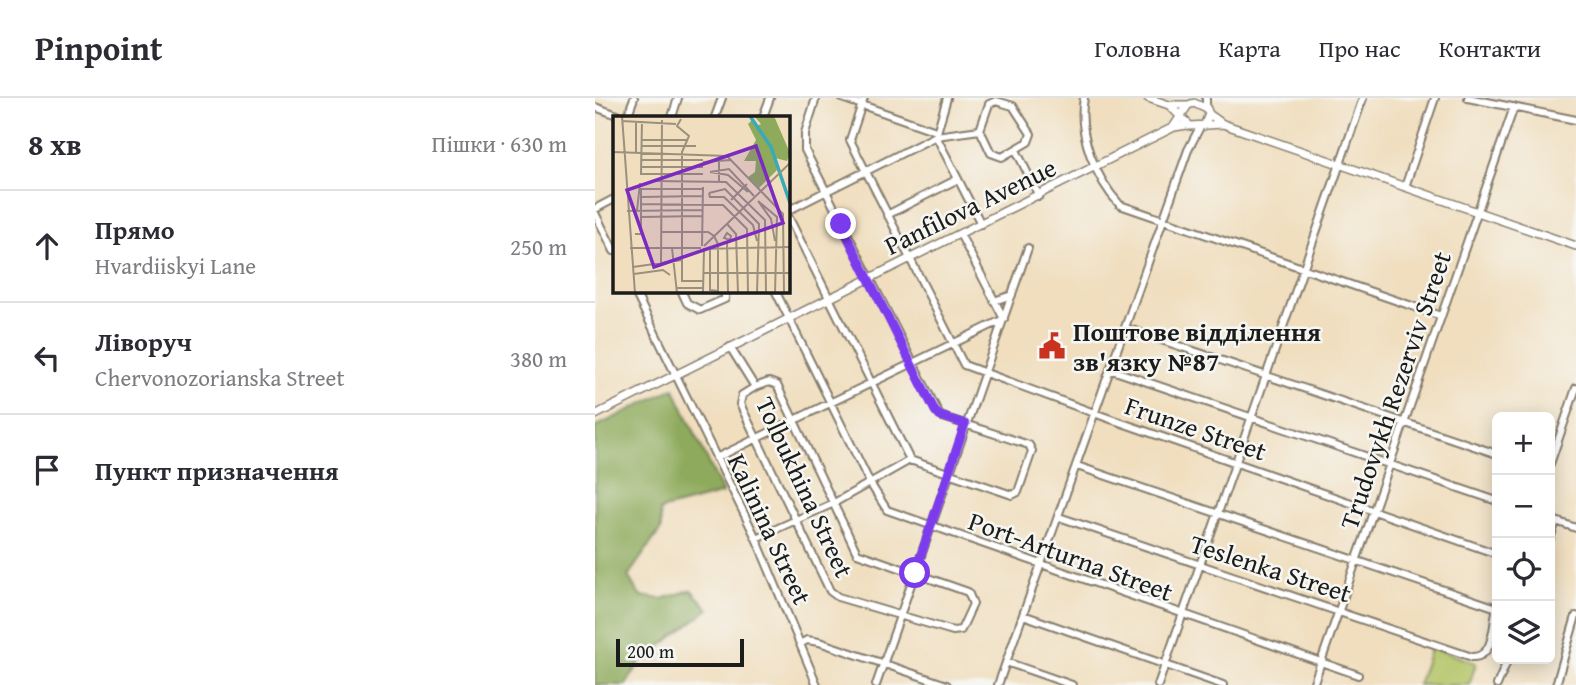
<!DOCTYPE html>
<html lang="uk">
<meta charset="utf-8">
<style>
body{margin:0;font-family:"Gentium Book Plus",serif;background:#f2f2f3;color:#2b2b33}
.controls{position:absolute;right:21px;bottom:21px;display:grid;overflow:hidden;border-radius:10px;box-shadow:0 4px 18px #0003}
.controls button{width:63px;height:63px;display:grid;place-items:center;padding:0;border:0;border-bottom:2px solid #e1e1e2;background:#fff;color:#2b2b33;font:35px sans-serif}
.scale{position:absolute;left:21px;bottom:18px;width:128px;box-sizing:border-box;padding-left:7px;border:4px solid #1c1c1c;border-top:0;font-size:19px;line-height:24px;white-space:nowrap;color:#1c1c1c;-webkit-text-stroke:5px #f6f6f2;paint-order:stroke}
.stop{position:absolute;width:21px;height:21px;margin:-16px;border:5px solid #7c3aed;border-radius:50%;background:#fff}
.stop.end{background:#7c3aed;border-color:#fff;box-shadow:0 2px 7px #0008}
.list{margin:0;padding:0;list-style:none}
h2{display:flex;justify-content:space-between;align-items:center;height:91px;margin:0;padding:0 28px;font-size:30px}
h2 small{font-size:23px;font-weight:400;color:#7c7c81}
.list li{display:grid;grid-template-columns:46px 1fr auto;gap:21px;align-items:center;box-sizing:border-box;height:112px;padding:0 28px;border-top:2px solid #e1e1e2}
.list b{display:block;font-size:26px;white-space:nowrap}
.list p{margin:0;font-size:23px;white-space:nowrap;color:#7c7c81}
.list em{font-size:23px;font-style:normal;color:#7c7c81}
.icon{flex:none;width:38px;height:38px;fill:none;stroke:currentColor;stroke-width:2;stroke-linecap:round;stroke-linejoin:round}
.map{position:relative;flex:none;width:981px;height:587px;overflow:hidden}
header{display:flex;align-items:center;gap:42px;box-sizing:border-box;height:98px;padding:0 35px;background:#fff;border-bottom:2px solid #e1e1e2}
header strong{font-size:33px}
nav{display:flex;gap:38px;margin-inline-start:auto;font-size:24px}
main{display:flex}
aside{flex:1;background:#fff}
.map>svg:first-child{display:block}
</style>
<header>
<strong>Pinpoint</strong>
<nav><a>Головна</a><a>Карта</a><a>Про нас</a><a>Контакти</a></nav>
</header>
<main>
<aside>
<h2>8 хв<small>Пішки · 630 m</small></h2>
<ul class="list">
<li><svg class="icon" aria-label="ahead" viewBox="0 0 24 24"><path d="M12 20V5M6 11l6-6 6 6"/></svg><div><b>Прямо</b><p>Hvardiiskyi Lane</p></div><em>250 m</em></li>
<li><svg class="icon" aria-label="left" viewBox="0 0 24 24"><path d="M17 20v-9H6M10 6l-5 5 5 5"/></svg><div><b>Ліворуч</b><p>Chervonozorianska Street</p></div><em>380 m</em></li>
<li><svg class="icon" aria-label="arrive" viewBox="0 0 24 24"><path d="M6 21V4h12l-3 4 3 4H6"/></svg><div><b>Пункт призначення</b></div></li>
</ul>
</aside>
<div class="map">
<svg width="981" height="587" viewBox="0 0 981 587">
<rect width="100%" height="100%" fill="#f6f6f2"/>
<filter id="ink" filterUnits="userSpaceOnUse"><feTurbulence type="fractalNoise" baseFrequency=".0143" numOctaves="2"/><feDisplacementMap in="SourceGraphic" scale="14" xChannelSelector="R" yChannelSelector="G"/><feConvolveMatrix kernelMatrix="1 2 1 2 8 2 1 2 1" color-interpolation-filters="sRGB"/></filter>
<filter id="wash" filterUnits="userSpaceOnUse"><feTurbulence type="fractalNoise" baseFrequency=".00686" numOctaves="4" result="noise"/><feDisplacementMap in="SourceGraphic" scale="28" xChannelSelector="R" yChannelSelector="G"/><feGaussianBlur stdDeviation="1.57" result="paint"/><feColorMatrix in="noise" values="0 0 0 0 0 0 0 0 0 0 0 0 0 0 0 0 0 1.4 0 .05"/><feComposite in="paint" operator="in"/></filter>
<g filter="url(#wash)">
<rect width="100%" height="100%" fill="#f0debe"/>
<!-- green -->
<path fill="#b3c466" stroke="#687041" stroke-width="2" d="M836 549 881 565 874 587H823Z"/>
<!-- forest -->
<path fill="#8eaa5b" stroke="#55633c" stroke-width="2" d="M79 290 128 395 65 412 66 431 33 478 45 498 67 501 96 492 114 511 45 564 31 587H0V329Z"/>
</g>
<g filter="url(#ink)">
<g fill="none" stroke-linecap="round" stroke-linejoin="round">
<!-- minor casing -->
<g stroke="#867d6d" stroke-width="10">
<path id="minor" d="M247 0 341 33
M269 0 255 42 369 267 510 319 902 456
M352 0 341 38 386 126
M489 0C482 36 501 81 525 107L846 218
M873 0 981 22
M401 3 418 8 436 36 433 44 407 59 396 55 385 32 394 6Z
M611 8V0
M0 9 28 19
M32 19 39 0
M77 19 83 0
M120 19 127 0
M168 19 175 0
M421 52 444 98
M810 89 840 0
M0 111 19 101
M192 113 341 38 385 32
M0 115 19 153
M192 116 315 362 417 397 423 394 437 353 434 347 345 318 210 52V35L221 0
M292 117 363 81
M39 192 161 440 222 587
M86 192 92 205 105 212 130 201V192
M180 192 275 385 292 412 763 577
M399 203 417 197
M531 230 902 356
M135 249 160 289 147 297 145 306 235 493 243 499 358 533 366 532 378 506 373 494 262 455 182 287 174 284 160 289
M517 272 902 403
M121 360 409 221 365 136
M955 366 981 290
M482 368 902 510
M464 419 877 559C900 560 898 524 902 508
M955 421 981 430
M161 440 239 405 315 362
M955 441 961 423
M428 517 628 587
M205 546 212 542 224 544 352 587
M411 564 477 587
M281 587 433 150
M403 587 593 52 605 29
M563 587 768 0
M718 587 919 9
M902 587 913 561
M961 587 981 518"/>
</g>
<!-- major casing -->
<g stroke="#867d6d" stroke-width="10">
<path id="major" d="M553 0 574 7H593
M574 7 595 28 628 26
M614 16 628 26 981 148
M579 28 593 7 599 5 612 11 614 16 609 28
M0 317 579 29 592 27"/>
</g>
<!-- minor -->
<use href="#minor" stroke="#fff" stroke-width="6"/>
<!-- major -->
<use href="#major" stroke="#fff" stroke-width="7"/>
</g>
</g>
<g fill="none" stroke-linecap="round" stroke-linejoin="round" filter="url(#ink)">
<!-- route -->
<path stroke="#7c3aed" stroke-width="9" d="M246 126 340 313 345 318 370 326 320 475"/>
</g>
<!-- icons -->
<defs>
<g id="civic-bare" transform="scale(2.1)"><path d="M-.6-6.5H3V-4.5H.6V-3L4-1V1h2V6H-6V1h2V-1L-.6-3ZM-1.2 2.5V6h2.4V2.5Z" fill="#c8321e" stroke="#f6f6f2" stroke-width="2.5" paint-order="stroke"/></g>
</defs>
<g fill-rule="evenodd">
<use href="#civic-bare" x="457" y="248"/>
</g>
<g text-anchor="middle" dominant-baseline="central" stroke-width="5" stroke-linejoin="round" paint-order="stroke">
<!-- street labels -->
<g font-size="26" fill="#1c1c1c" stroke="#f6f6f2">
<text transform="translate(375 108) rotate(-26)">Panfilova Avenue</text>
<text transform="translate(800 292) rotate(-71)">Trudovykh Rezerviv Street</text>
<text transform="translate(601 330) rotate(19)">Frunze Street</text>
<text transform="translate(210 389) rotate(65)">Tolbukhina Street</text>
<text transform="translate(175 431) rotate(65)">Kalinina Street</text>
<text transform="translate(476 458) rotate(20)">Port-Arturna Street</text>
<text transform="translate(676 470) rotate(18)">Teslenka Street</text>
</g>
<!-- poi labels -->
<g font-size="26" font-weight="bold" fill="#1c1c1c" stroke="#f6f6f2" text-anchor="start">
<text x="478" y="233">Поштове відділення<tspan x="478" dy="30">зв'язку №87</tspan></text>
</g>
</g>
<!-- overview -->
<g transform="translate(18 18)">
<rect width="177" height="177" fill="#f0debe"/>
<path d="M141 0H161L177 37 174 45 162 42 164 54 146 72 135 61 142 56 143 45H131L143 24 135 8 139 4 143 10 148 8Z" fill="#8eaa5b"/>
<path fill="none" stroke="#3aaab8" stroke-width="3.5" d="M137 0 158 31 177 87"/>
<path fill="none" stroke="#9b907d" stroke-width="2" d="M9 0 22 177M68 3 64 10 76 20 69 36V165M9 5 63 8M29 5 28 58H90M29 24H75M29 30H83M0 36 114 40 170 98 171 177M23 37V5M28 44H90M90 46 118 44M28 51H90M97 56 116 53 141 80M97 56 115 59 135 76M43 65 113 66 152 104 153 177M106 67V39M96 77 112 73 146 108 144 177M96 77 97 81H111L140 109 144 125M28 81 90 80M118 84 134 68M145 85 164 101 162 177M145 85 158 103 162 125M28 88 110 89 134 113 135 177M14 95 89 94M24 95 27 67M28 101 89 100M114 108 123 118 125 177M49 116H95L101 120 105 128V177M114 117 118 120 117 124 111 122ZM22 118H28V73H90M114 125 115 177M89 130 90 71M91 130 177 47M17 132H88M59 132 64 177M97 132V174L105 175M90 133 177 131M48 147 49 4M20 151 69 144M90 157H177M21 158 50 154 57 159M68 165H90M64 172H90M90 177 91 133"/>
<path fill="#7b2cbf" fill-opacity="0.15" stroke="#7b2cbf" stroke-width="3.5" d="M143 30 170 107 41 151 14 74Z"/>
<rect width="177" height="177" fill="none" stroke="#1c1c1c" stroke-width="3.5"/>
</g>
</svg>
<div class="controls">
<button>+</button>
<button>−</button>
<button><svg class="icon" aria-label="locate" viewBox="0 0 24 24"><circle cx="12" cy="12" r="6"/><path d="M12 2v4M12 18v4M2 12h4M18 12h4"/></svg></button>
<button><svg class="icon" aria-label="layers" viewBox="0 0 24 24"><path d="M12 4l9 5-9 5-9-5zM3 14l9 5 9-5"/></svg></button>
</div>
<div class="scale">200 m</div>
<div class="stop" style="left:320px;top:475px"></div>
<div class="stop end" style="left:246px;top:126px"></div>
</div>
</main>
